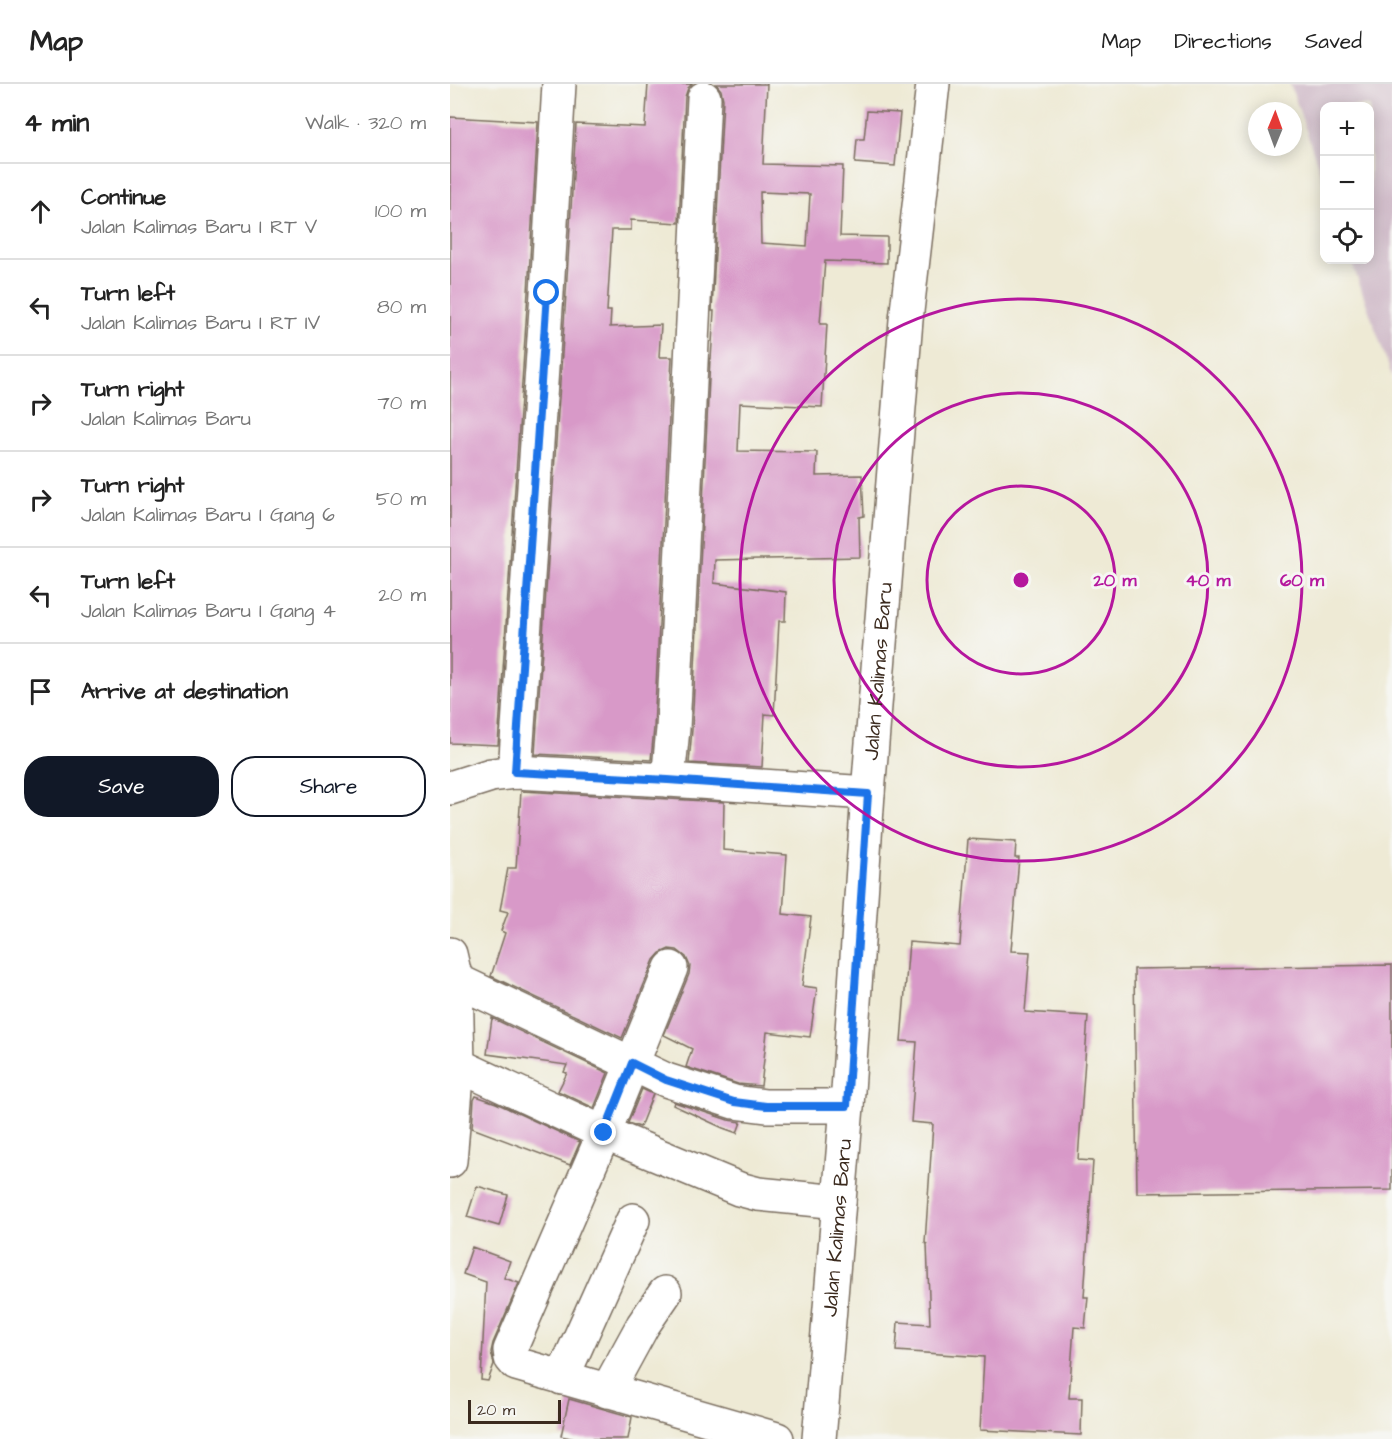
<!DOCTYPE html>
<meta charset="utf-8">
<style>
body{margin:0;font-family:"Architects Daughter",sans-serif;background:#f2f2f2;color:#222}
.controls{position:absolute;right:18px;top:18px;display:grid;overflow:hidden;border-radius:12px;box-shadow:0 3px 15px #0003}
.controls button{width:54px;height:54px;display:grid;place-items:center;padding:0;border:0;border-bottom:2px solid #e0e0e0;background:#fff;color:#222;font:30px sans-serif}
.compass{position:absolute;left:798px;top:18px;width:54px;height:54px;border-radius:50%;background:#fff;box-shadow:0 3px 15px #0003;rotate:1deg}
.scale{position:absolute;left:18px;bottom:15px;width:93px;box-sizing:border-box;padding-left:6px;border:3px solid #3b2a1e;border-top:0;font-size:16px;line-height:21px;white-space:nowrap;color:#3b2a1e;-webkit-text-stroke:4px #f6f6f2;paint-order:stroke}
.stop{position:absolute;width:18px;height:18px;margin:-14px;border:4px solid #1a73e8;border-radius:50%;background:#fff}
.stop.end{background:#1a73e8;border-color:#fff;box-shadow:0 2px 6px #0008}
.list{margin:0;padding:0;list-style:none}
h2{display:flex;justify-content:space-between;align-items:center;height:78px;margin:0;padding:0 24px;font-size:26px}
h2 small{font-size:20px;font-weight:400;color:#767676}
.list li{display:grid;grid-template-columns:39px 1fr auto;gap:18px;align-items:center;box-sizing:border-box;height:96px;padding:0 24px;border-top:2px solid #e0e0e0}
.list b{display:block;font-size:22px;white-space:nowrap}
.list p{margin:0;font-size:20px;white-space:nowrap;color:#767676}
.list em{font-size:20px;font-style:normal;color:#767676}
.actions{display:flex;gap:12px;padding:18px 24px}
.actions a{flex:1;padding:14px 0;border:2px solid #111827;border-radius:24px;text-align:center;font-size:21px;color:#111827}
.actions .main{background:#111827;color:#fff}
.icon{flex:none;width:33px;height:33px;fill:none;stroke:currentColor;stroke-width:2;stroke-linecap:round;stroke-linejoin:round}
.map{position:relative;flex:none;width:942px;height:1355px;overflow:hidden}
header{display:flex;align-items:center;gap:36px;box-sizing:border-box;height:84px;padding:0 30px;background:#fff;border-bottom:2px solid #e0e0e0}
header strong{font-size:28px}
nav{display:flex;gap:33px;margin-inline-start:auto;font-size:21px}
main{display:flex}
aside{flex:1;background:#fff}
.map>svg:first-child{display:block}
</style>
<header>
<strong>Map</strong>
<nav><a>Map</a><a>Directions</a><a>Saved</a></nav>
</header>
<main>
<aside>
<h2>4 min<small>Walk · 320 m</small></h2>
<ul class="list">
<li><svg class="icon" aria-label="ahead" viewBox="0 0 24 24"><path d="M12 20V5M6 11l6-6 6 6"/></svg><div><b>Continue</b><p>Jalan Kalimas Baru I RT V</p></div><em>100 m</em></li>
<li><svg class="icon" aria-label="left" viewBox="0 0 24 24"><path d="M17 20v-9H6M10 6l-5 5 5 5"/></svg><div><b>Turn left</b><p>Jalan Kalimas Baru I RT IV</p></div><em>80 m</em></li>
<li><svg class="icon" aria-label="right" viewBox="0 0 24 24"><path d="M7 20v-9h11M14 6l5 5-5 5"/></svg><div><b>Turn right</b><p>Jalan Kalimas Baru</p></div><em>70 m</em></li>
<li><svg class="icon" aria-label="right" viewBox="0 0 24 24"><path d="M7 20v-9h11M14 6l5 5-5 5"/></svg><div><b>Turn right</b><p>Jalan Kalimas Baru I Gang 6</p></div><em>50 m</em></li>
<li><svg class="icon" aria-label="left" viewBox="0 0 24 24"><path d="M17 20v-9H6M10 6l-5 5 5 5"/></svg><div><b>Turn left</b><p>Jalan Kalimas Baru I Gang 4</p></div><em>20 m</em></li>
<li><svg class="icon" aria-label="arrive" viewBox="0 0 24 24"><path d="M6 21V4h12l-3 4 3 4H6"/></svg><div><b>Arrive at destination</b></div></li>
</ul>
<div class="actions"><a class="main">Save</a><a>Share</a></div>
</aside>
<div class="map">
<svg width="942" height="1355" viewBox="0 0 942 1355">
<rect width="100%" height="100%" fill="#f6f6f2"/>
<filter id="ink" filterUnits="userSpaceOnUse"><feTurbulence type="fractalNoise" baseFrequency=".0167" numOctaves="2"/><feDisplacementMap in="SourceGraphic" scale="12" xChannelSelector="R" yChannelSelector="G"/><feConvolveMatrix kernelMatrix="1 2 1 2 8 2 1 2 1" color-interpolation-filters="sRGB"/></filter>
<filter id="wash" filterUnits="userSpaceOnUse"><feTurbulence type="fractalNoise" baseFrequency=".008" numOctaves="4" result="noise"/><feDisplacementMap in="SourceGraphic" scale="24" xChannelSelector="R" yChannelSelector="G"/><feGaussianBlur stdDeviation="1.35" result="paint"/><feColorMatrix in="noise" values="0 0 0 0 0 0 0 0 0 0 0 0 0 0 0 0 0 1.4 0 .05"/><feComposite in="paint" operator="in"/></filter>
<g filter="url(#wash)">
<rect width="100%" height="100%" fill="#eeead5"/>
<!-- industrial -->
<path fill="#d1bdca" d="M840 0H942V292L901 176H920V22H874V99Z"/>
<g id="blocks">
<!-- building -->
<path fill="#d899c8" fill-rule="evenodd" d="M198 0H242L238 4 235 13 229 139 181 136V146H162L157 227H161L160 243 211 241 209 273H222L204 644 201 676 85 670 116 210 126 40 195 43Z
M266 0H317L313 80 393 82 390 152 437 153V179L375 177 370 240H377L372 323 290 319 288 367 367 368 366 392 412 391 414 432 409 433 410 473 265 476 264 499 336 508 335 537H329L324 631 315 630 312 683 239 679 242 646 260 275H261L264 227H262L273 15 271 6ZM310 108 360 110 357 162 311 159Z
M417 27 450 29 445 82 405 79 407 55H414Z
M0 33 88 38 78 208 48 661 0 659Z
M71 707 274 718 273 766 337 771 333 830 361 833 352 902 367 904 360 953 317 948 311 1002 288 1000 236 983 242 965 214 951 239 890 240 882 236 873 227 866 219 865 210 869 204 876 172 954 41 892 55 849 51 847 58 828 50 826 58 784H66Z
M518 755 566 758 565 774H569L561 867 580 868 575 928 638 932 628 1076 643 1077 634 1213H638L635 1244 624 1243 619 1314H632L631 1351 530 1346 534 1273 446 1267 448 1238 480 1240 477 1160 475 1159 483 1040 461 1038 467 958 451 957 459 858 510 862Z
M942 881V1106L687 1109 684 885Z
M42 934 158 989 144 1024 108 1007 117 989 114 988 117 981 37 970Z
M192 1005 203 1010 190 1043 178 1039Z
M26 1012 46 1019 130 1058 120 1081 22 1044 24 1016Z
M224 1018 278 1036 291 1038 287 1049 273 1044 223 1021Z
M27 1102 58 1111 49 1142 17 1133Z
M22 1163 60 1177 54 1194 69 1199 43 1259 41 1268 44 1280 38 1297 31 1296 36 1198 13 1190Z
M119 1315 182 1333 178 1355H125L111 1352Z"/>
</g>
</g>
<g filter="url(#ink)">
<use href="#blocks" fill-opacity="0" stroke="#7a6d5e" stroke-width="1.5"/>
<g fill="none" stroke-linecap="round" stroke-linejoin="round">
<!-- minor casing -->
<g stroke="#7a6d5e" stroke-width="36">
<g id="minor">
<path d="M65 688 97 209 109 0"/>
<path d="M218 696 223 645 254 14"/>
<path d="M0 704 41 691 65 688 218 696 418 709"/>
<path d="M0 870 6 896 8 981 0 1077"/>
<path d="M221 884 154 1049 60 1266 61 1274 66 1280 327 1355"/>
<path d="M6 896 216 996 284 1018 316 1022H397"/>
<path d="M8 981 154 1049 289 1105 308 1110 389 1118"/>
<path d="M112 1294 183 1136"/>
<path d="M157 1307 193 1241 215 1209"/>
<path id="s1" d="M369 1355 397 1022 418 709 456 236 483 0"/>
</g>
</g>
<!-- minor -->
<use href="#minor" stroke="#fff" stroke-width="33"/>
</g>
</g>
<g fill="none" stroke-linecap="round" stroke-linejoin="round" filter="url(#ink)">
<!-- route -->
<path stroke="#1a73e8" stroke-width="8" d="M97 209 65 688 218 696 418 710 397 1022H316L284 1018 216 996 182 979 154 1049"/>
</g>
<!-- distance rings -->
<g fill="none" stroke="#b5179e" stroke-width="3">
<circle cx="571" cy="496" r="94"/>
<circle cx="571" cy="496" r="187"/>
<circle cx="571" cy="496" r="281"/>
</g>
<g text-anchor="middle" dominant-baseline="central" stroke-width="6" stroke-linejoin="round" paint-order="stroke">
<!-- street labels -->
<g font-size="21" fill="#3b2a1e" stroke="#f6f6f2">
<text stroke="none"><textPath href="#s1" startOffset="770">Jalan Kalimas Baru</textPath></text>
<text stroke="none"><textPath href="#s1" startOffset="212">Jalan Kalimas Baru</textPath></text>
</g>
</g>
<circle cx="571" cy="496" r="9" fill="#b5179e" stroke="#f6f6f2" stroke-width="3"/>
<g font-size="18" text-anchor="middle" font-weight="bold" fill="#b5179e" stroke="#f6f6f2" stroke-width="6" stroke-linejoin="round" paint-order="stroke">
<text x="665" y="502">20 m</text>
<text x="758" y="502">40 m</text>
<text x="852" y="502">60 m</text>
</g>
</svg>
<div class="controls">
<button>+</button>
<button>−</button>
<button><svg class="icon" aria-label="locate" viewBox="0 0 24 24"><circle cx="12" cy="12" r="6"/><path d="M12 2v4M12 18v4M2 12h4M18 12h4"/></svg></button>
</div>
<svg class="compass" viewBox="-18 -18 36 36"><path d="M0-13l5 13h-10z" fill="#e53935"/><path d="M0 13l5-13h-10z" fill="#767676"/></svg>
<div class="scale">20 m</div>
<div class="stop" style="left:97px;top:209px"></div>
<div class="stop end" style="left:154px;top:1049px"></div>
</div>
</main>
